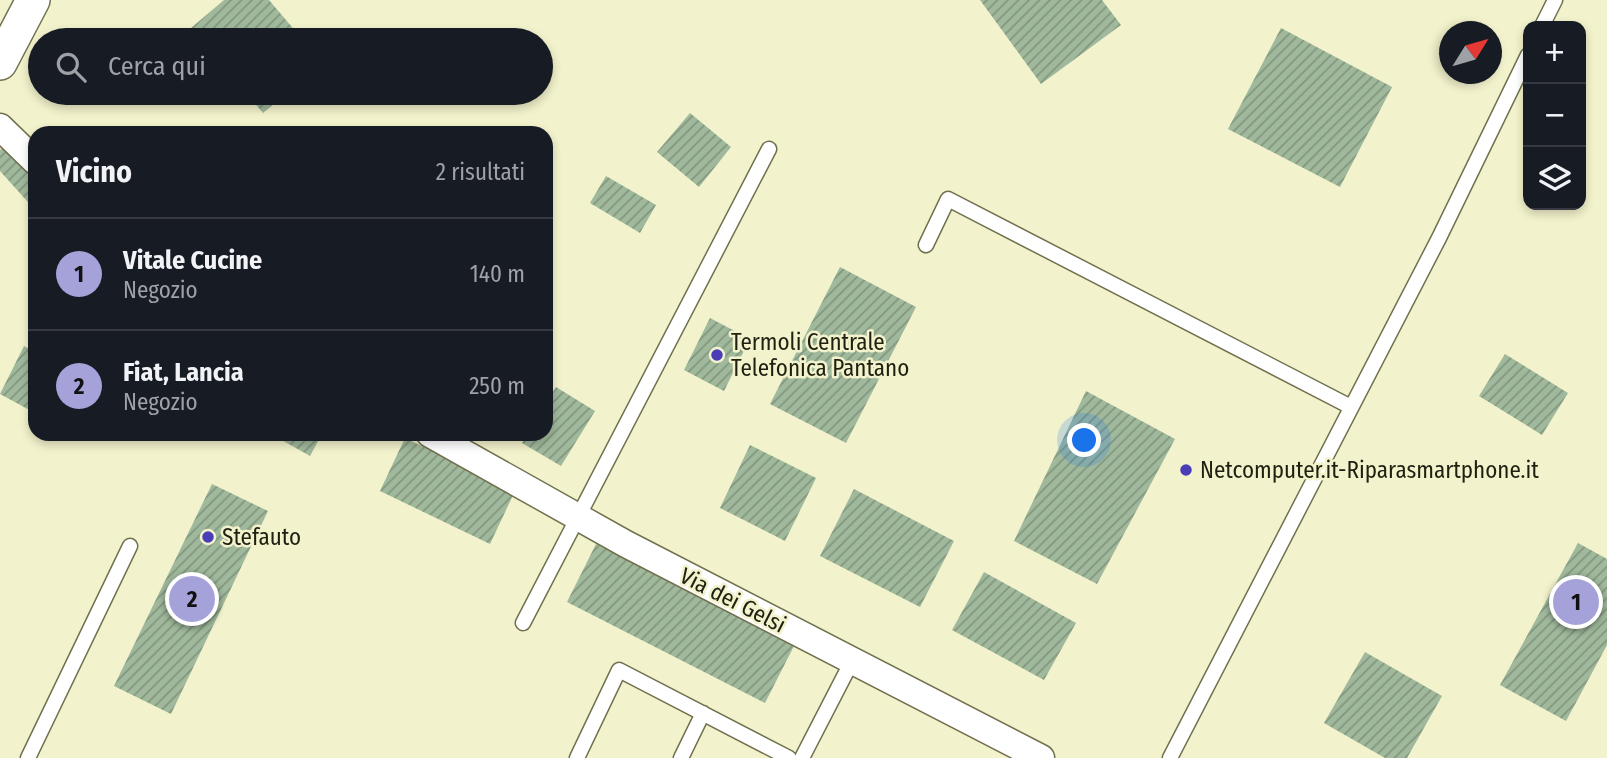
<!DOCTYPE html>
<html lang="it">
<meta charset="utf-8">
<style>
body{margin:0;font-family:"Fira Sans Condensed",sans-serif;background:#242831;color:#f1f3f6}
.controls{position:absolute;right:21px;top:21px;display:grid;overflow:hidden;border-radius:14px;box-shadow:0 4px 10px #0003}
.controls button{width:63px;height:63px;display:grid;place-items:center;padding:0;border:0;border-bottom:2px solid #363941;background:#171b24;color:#f1f3f6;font:35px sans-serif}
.compass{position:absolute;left:1439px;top:21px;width:63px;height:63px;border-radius:50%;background:#171b24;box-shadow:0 4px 10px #0003;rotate:53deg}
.you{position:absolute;left:1085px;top:441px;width:24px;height:24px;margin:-18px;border:5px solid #fff;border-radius:50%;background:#1a73e8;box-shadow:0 0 0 10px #1a73e833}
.badge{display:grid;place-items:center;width:46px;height:46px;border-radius:50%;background:#a5a2d9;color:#111;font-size:23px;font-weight:700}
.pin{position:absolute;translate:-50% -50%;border:4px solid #fff;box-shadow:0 2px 7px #0006}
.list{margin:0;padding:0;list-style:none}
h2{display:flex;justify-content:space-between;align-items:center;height:91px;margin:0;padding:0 28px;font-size:30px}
h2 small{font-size:23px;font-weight:400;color:#9ea1a6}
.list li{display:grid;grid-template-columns:46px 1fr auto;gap:21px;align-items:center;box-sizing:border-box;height:112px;padding:0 28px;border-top:2px solid #363941}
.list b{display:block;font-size:26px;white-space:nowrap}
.list p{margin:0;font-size:23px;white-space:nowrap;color:#9ea1a6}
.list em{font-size:23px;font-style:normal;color:#9ea1a6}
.icon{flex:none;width:38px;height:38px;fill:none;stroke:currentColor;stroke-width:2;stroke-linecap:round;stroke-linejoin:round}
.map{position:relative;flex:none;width:1607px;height:758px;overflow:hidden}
.search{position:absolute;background:#171b24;box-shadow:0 4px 10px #0003;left:28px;top:28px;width:525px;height:77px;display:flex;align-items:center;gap:18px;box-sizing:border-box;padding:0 24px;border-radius:38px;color:#9ea1a6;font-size:26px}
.panel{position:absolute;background:#171b24;box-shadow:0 4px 10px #0003;left:28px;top:126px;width:525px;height:315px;border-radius:21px}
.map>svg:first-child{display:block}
</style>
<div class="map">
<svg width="1607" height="758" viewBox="0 0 1607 758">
<defs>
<pattern id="building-hatch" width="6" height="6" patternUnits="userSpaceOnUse" patternTransform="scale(1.75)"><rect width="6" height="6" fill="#a0b99c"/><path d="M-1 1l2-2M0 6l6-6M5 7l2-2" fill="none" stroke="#82967e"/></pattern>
</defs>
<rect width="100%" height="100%" fill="#f2f2cc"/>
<!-- building -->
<path fill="url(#building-hatch)" d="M224 0H269L303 40H201L191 28Z
M980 0H1102L1121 25 1041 84Z
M1281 28 1392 87 1340 187 1228 129Z
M246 93H287L263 113Z
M690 113 731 147 699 187 657 152Z
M4 147 35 181V210L0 171V150Z
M606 176 656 205 640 233 590 203Z
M840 267 916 307 846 443 770 404Z
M710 318 750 339 724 391 684 370Z
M24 346 35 352V413L0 394Z
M1505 354 1568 393 1542 435 1479 396Z
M556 387 595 411 561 466 522 443 527 434H546V403Z
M1086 391 1175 439 1097 584 1014 541Z
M271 434H322L310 456Z
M405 438 515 491 490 544 380 491Z
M750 445 816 478 785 541 720 508Z
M212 484 268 511 171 714 114 686Z
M854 489 954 541 920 607 820 556Z
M1578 543 1607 559V645L1566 721 1500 685Z
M596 544 794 646 765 703 567 602Z
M984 572 1076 623 1044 680 952 630Z
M1365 652 1442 696 1407 758H1385L1324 723Z"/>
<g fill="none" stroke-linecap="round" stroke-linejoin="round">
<!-- service casing -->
<g stroke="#71714f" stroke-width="17">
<path id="service" d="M1542 26 1555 0
M926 245 948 199 1351 407
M523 623 769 149
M28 758 130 546
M577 758 619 670 789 758
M681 758 703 713
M802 758 852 661
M1170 758 1439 238 1528 55"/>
</g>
<!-- minor casing -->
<g stroke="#71714f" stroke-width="29">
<path id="minor" d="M0 127 35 161
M430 434 626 544 1041 758"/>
</g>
<!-- tertiary casing -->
<g stroke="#71714f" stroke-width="36">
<path id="tertiary" d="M0 63 33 0"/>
</g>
<!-- service -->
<use href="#service" stroke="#fff" stroke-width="14"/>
<!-- minor -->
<use href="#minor" stroke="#fff" stroke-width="26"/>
<!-- tertiary -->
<use href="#tertiary" stroke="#fff" stroke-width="33"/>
</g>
<!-- markers -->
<g fill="#493eb5" stroke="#f2f2cc" stroke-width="2.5">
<circle cx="717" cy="355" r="7"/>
<circle cx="1186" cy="470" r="7"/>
<circle cx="208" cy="537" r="7"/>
</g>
<g text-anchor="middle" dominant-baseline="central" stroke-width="5" stroke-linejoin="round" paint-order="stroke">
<!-- poi labels -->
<g font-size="23" fill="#1f1f12" stroke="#f2f2cc" text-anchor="start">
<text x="731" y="342">Termoli Centrale<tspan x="731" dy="26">Telefonica Pantano</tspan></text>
<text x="1200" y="470">Netcomputer.it-Riparasmartphone.it</text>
<text x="222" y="537">Stefauto</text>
</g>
<!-- street labels -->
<g font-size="23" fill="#1f1f12" stroke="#f2f2cc">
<text transform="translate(733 600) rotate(27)">Via dei Gelsi</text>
</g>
</g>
</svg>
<div class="controls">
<button>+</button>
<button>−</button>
<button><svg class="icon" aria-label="layers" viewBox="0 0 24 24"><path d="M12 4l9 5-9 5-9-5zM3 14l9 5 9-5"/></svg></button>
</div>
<svg class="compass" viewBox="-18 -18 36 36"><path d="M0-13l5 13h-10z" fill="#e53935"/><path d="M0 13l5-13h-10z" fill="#9ea1a6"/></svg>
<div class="you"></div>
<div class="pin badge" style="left:1576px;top:602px">1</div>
<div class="pin badge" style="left:192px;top:599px">2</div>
<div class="search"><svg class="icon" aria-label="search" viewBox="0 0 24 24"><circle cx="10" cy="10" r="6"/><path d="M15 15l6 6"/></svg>Cerca qui</div>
<section class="panel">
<h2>Vicino<small>2 risultati</small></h2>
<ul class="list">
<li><span class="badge">1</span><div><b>Vitale Cucine</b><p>Negozio</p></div><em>140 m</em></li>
<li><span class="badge">2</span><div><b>Fiat, Lancia</b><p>Negozio</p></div><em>250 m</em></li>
</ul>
</section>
</div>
